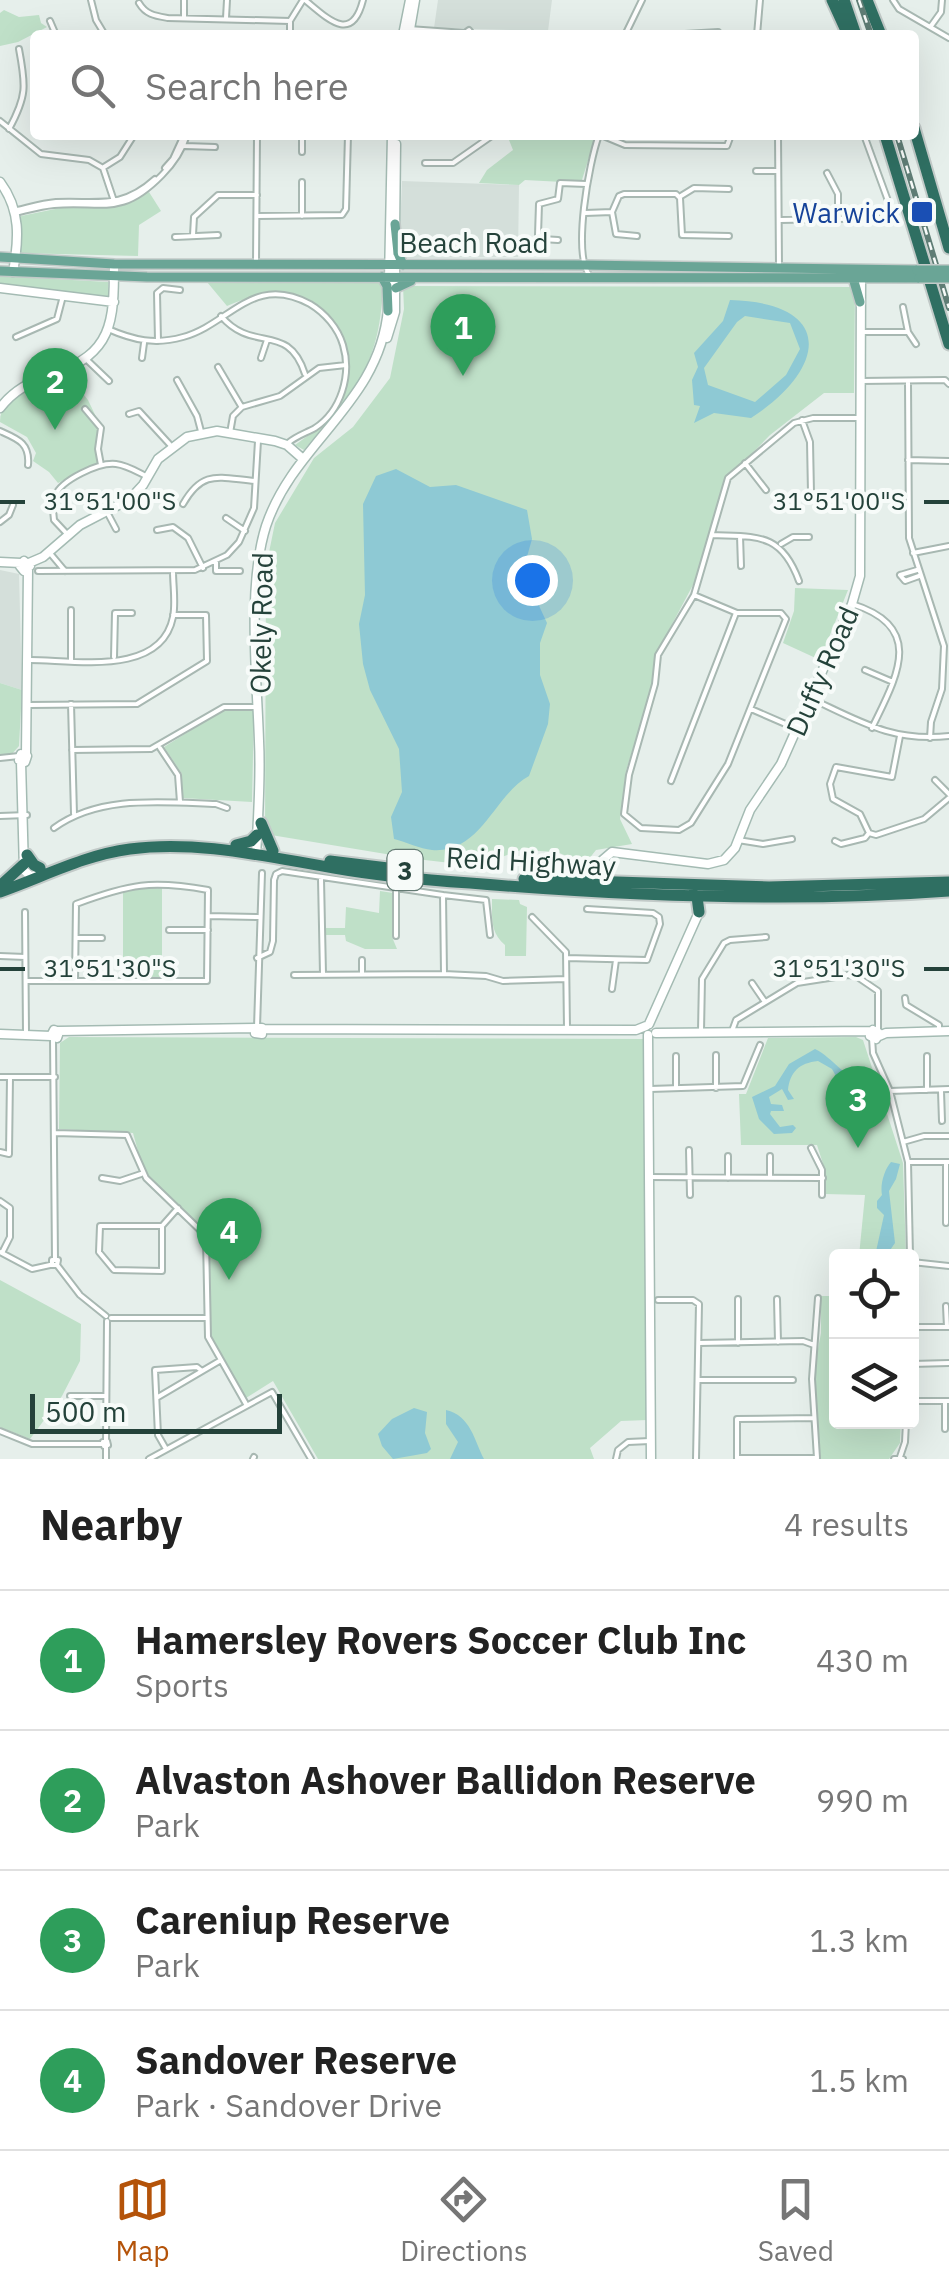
<!DOCTYPE html>
<meta charset="utf-8">
<style>
body{margin:0;font-family:"IBM Plex Sans",sans-serif;background:#f6f6f6;color:#222}
.controls{position:absolute;right:30px;bottom:30px;display:grid;overflow:hidden;border-radius:10px;box-shadow:0 10px 40px #0002}
.controls button{width:90px;height:90px;display:grid;place-items:center;padding:0;border:0;border-bottom:2px solid #e0e0e0;background:#fff;color:#222;font:50px sans-serif}
.scale{position:absolute;left:30px;bottom:25px;width:252px;box-sizing:border-box;padding-left:10px;border:5px solid #24423a;border-top:0;font-size:28px;line-height:35px;white-space:nowrap;color:#24423a;-webkit-text-stroke:8px #f7fbf9;paint-order:stroke}
.you{position:absolute;left:532px;top:580px;width:35px;height:35px;margin:-25px;border:8px solid #fff;border-radius:50%;background:#1a73e8;box-shadow:0 0 0 15px #1a73e833}
.badge{display:grid;place-items:center;width:65px;height:65px;border-radius:50%;background:#b45309;color:#fff;font-size:32px;font-weight:700}
.pin{position:absolute;translate:-50% -82px;filter:drop-shadow(0 2px 5px #0008)}
.pin::after{content:'';position:absolute;top:52px;width:35px;height:30px;background:inherit;clip-path:polygon(0 0,100% 0,50% 100%)}
.list{margin:0;padding:0;list-style:none}
h2{display:flex;justify-content:space-between;align-items:center;height:130px;margin:0;padding:0 40px;font-size:42px}
h2 small{font-size:32px;font-weight:400;color:#767676}
.list li{display:grid;grid-template-columns:65px 1fr auto;gap:30px;align-items:center;box-sizing:border-box;height:140px;padding:0 40px;border-top:2px solid #e0e0e0}
.list b{display:block;font-size:38px;white-space:nowrap}
.list p{margin:0;font-size:32px;white-space:nowrap;color:#767676}
.list em{font-size:32px;font-style:normal;color:#767676}
.icon{flex:none;width:55px;height:55px;fill:none;stroke:currentColor;stroke-width:2;stroke-linecap:round;stroke-linejoin:round}
.map{position:relative;flex:none;width:949px;height:1459px;overflow:hidden}
.search{position:absolute;background:#fff;box-shadow:0 10px 40px #0002;left:30px;right:30px;top:30px;height:110px;display:flex;align-items:center;gap:25px;box-sizing:border-box;padding:0 35px;border-radius:10px;color:#767676;font-size:38px}
.sheet{height:690px;background:#fff}
nav{display:flex;justify-content:space-around;align-items:center;box-sizing:border-box;height:140px;border-top:2px solid #e0e0e0;background:#fff;font-size:28px;color:#767676}
nav a{display:grid;justify-items:center;gap:5px}
nav .on{color:#b45309}
.map>svg:first-child{display:block}
</style>
<div class="map">
<svg width="949" height="1459" viewBox="0 0 949 1459">
<rect width="100%" height="100%" fill="#e6efeb"/>
<!-- built -->
<path fill="#d4dfda" d="M438 0H552L548 31 434 28Z
M402 181 519 185 518 257 399 258Z
M0 570 19 574 22 690 0 683Z"/>
<!-- green -->
<path fill="#bfe0c8" d="M4 10 19 17 39 15 41 23 47 27 18 42 0 46V13Z
M507 135H596L581 183 525 180 519 185 479 183 487 170 513 150Z
M149 192 161 211 139 225 138 256 17 253 21 216 65 207 119 205Z
M0 276 108 282V300L0 287Z
M383 281C381 366 356 388 304 450L295 445C307 436 321 428 331 415 340 402 345 388 346 372 352 300 284 280 227 306L207 282Z
M403 286 852 287 855 289 854 393H824L770 435 727 479 701 570 655 656 653 684 626 771 620 819 632 844 596 850 585 864 557 852 521 850 477 866 416 859 265 834 266 567 275 523 314 458 353 427 390 378 404 309Z
M67 373 88 400 98 421 99 462 58 483 49 472 33 461 36 453 27 437 0 422C0 392 42 380 67 373Z
M795 588 848 590 820 660 783 643 794 611Z
M0 683 22 690 19 746 12 754H0Z
M225 709H254L252 802 182 798V774L164 747Z
M162 887V977H123V890Z
M380 891 393 893 392 937 397 949H365L346 941 345 935H326V928H345L346 907 379 913Z
M492 899 519 900 520 904 527 907 526 956H505V945C490 933 492 917 492 899Z
M69 1037 644 1039 648 1420 621 1421 590 1448 594 1459H318L273 1381 246 1398 209 1332 207 1235 144 1173 133 1133 59 1129 60 1043Z
M856 1037 863 1040 903 1163 906 1256H859L865 1195 825 1194 826 1173 817 1145H741L739 1094H746L768 1038Z
M0 1280 81 1324 80 1361 62 1396 30 1439 0 1427Z
M821 1296H836V1422H901L900 1443 889 1459H819L814 1370 821 1333Z"/>
<!-- water -->
<path fill="#8ec9d4" fill-rule="evenodd" d="M730 300C837 303 826 370 751 418L714 413 694 423 700 406 694 405 692 380 698 367 694 353 723 321ZM745 316 790 323 800 349 786 375 755 402 708 385 704 368 737 322Z
M396 469 430 487 456 485 527 510 532 539 523 571 547 623 540 643V675L550 704 548 724 529 776C494 795 481 854 432 850 420 849 406 842 394 839L391 817 402 792 399 749 370 690 363 664 359 624 365 595 363 504 376 476Z
M815 1049C834 1058 844 1080 865 1079L867 1084 856 1087 837 1078 832 1069 818 1061C799 1063 790 1072 788 1090L794 1099 788 1100 782 1089 769 1097 771 1104 782 1105 784 1111H771L770 1114 780 1127 793 1125 796 1128 792 1133 774 1134 759 1119 752 1097 775 1086 789 1064Z
M891 1162 900 1164 896 1179 889 1191 895 1243 886 1256H875L884 1215 877 1208V1201L882 1195C880 1185 884 1170 891 1162Z
M414 1408 427 1412 425 1433 431 1449 427 1453 393 1459 382 1446 378 1434 392 1419Z
M446 1410C471 1416 474 1440 484 1459H450L458 1442 446 1424Z"/>
<g fill="none" stroke-linecap="round" stroke-linejoin="round">
<!-- street casing -->
<g stroke="#a8b8b2" stroke-width="8">
<path id="street" d="M91 0 96 20 105 35
M305 0C328 19 352 44 363 0
M893 0 899 9 949 38
M139 3C146 15 156 16 168 18L290 21
M184 18V0
M226 18 227 0
M50 21 56 35
M931 26 941 12 942 0
M409 29 465 33 469 30 473 35
M290 35V21L303 0
M625 35 642 0
M668 35 718 32
M757 35 760 0
M0 121 41 154 89 160 103 168 114 201
M9 129C27 96 26 86 19 49
M601 135 625 145 727 146 731 135
M778 135 779 266
M185 146 215 147
M302 152V135
M425 163H453L493 135
M104 167 120 157 134 135
M165 168 173 159 184 135
M756 171H777
M827 173 838 194V220
M302 182V216
M681 196 694 188 729 189
M17 210C30 207 43 203 56 202 97 200 121 210 155 179
M612 212 616 234 637 236
M15 213C28 210 41 206 54 205 104 201 121 217 162 175 174 163 182 151 187 135
M585 213 612 212 619 196 624 194H676L680 198 682 235 729 236
M257 216 342 215 346 209 348 135
M780 220 889 218 891 209 864 135
M193 235 194 217 218 195H257
M175 237 218 235
M558 240 542 239 538 235 539 204 558 199 560 183 586 184
M256 263 257 135
M590 276C572 255 589 162 599 135
M903 307 908 332 916 344
M221 316C253 354 288 321 305 374
M108 329C133 340 155 345 183 337 230 324 253 273 310 304 325 313 338 328 343 345 352 375 341 411 315 428 306 433 296 436 288 443
M863 332H908
M16 337 57 319 63 296
M158 341 157 293 163 288 180 290
M142 358 144 343
M261 358 267 340
M87 360 109 381
M218 367 241 406
M177 380 197 416 202 435
M861 381 945 380 949 384
M908 382 909 538 944 646 942 689 931 722 930 738
M85 409 101 428 98 449 101 465
M129 414 139 411 173 448
M802 420 810 442 811 493
M0 431C18 439 30 443 28 465
M230 433 233 416 242 407 280 396 319 368 346 365
M908 460 949 461
M745 463 766 490
M183 504C203 469 219 478 255 481
M107 512 116 529
M226 518 245 531
M0 522 9 515 13 505
M157 530 173 527 188 538 203 568
M712 535C757 537 781 532 799 581
M69 536 54 520C53 512 52 503 55 496 61 480 99 462 116 464 126 465 136 471 146 476
M740 536 741 566
M781 544 793 537H809
M49 552 65 571
M913 553 949 546
M216 562V571H240
M38 571 195 570 227 555 239 542 254 508 258 441
M900 575 905 581 919 576
M900 575 917 570
M694 595 737 613H781L786 619 728 764 691 823 679 830 641 828 624 814 629 775 655 684 658 655 694 595 728 478 794 423 813 418H859
M852 604C927 627 896 678 872 728
M71 610V660
M114 657 115 613H132
M30 660C74 660 161 677 173 617 176 603 173 586 173 571
M865 670 893 682
M812 699C861 722 893 742 949 736
M71 704 74 814
M29 705 137 704 207 661 206 615H173
M751 709 797 729
M900 736 892 777 836 767 830 784 833 799 860 814 869 833 876 835 924 819 949 798
M160 748 178 775 180 802
M72 750 151 749 224 707H255
M0 758 19 756
M935 780 949 794
M671 781 736 613
M0 816 27 815
M54 828C99 795 161 802 216 804L227 808
M738 840 763 844 792 839
M835 841 841 844 865 838 869 833
M321 879 323 974
M396 891V936
M443 895 486 900 490 935
M25 912 26 1032
M208 916 258 917
M532 917 566 952 567 1028
M169 930H208
M76 938H102
M0 956 25 957
M257 958 270 952 273 941 274 880 276 874 282 871 443 895 444 974
M566 958 647 960 660 924 659 917 653 913 587 909
M362 960V974
M294 975 444 974 486 976 503 981 566 979
M26 981H207L208 890C151 880 130 884 76 904L75 981
M752 983 765 1002
M612 989 616 960
M905 998 906 1005 939 1025V1030
M257 1027 262 873
M701 1031 702 979 724 943 730 940 766 937
M732 1031 736 1020 797 983 848 975 856 976 878 991V1031
M872 1038 873 1053 890 1091 908 1162 910 1256
M53 1039 55 1259
M716 1055V1088
M676 1056V1086
M927 1056V1090
M0 1077H55
M650 1089 743 1086 760 1045
M890 1091 949 1089
M941 1091 942 1121
M55 1133 127 1135 146 1178 200 1230 206 1239 208 1337 246 1404
M903 1142 924 1136H949
M811 1148 822 1170V1195
M689 1150 690 1195
M0 1152 9 1154 10 1077
M770 1156V1178
M909 1162H949
M649 1177 823 1178
M102 1178 120 1181 141 1174
M728 1178V1156
M0 1201 10 1208V1237L2 1253
M946 1223V1162
M162 1226V1271L114 1270 99 1252 100 1226H162L178 1208
M0 1252 32 1269 50 1265
M912 1262 949 1266
M57 1265H52V1260H58L57 1265 80 1295 106 1316
M738 1299V1343
M777 1299 778 1342
M658 1300H693L699 1304 696 1459
M946 1306 947 1327
M111 1318H206
M912 1327H949
M699 1343 803 1341 814 1345
M912 1364 949 1363
M700 1380H793
M70 1396H105
M158 1397 221 1360
M912 1401H949
M945 1401V1429
M814 1418 737 1419V1458H817
M0 1431 32 1444H103
M106 1441 107 1321
M107 1441 108 1445 104 1446 103 1442Z
M106 1446V1459
M166 1449 158 1435 155 1370 197 1367 202 1371
M900 1457 905 1442 906 1422
M817 1458 812 1379 818 1298
M149 1459 272 1392 311 1459
M253 1459 254 1457
M616 1459 618 1450 628 1442 650 1441
M894 1459H903"/>
</g>
<!-- secondary casing -->
<g stroke="#a4bbb3" stroke-width="11">
<path id="secondary" d="M403 35 410 0
M409 35 415 0
M0 182C21 210 19 239 13 272
M395 230 396 144
M389 280 392 135
M0 288 114 302
M387 338 395 312V259
M0 408C14 390 30 382 52 374 113 354 114 322 114 264
M24 561 30 566 24 571 20 566Z
M0 562 21 563
M29 563 43 557 80 525 130 499 143 485 158 459 187 437 217 431 275 441 287 445 303 459
M21 754 27 756 25 762 19 760Z
M26 755 28 570
M21 762 24 870 30 876 39 875
M256 856C258 817 261 779 259 741 257 677 247 586 266 526 294 442 380 403 388 309
M594 885 598 864 612 852 708 864 724 860 735 848 750 810 781 764 852 604 860 576 861 277
M649 1024 700 910
M256 1028H262V1034L255 1033Z
M263 1029 636 1030 646 1026
M873 1030 879 1033 876 1039 870 1036Z
M58 1031 255 1028
M656 1033 871 1031
M0 1034 51 1036 54 1030 59 1032 57 1038 51 1036
M648 1035 651 1459
M879 1036 886 1033 949 1031"/>
</g>
<!-- primary casing -->
<g stroke="#c2cac8" stroke-width="12">
<path id="primary" d="M395 224 398 253 403 265
M0 257 114 264 583 265 917 270
M0 271 147 277 919 278
M382 277 387 286 388 311
M853 278 860 302
M396 288 411 281"/>
</g>
<!-- highway casing -->
<g stroke="#c2cac8" stroke-width="15">
<path id="highway" d="M832 0 848 35
M844 0 856 35
M867 0 881 35
M914 128 949 248
M885 135 949 344
M261 823 273 851
M236 845 251 841 257 835
M27 855 34 865 40 868
M330 861 396 869
M524 879 769 887 949 882
M2 884 24 864
M0 892C43 877 84 855 130 849 198 840 267 857 334 868 379 876 424 880 470 883 626 896 792 903 949 891
M693 894 697 897 699 912"/>
</g>
<!-- street -->
<use href="#street" stroke="#fff" stroke-width="4"/>
<!-- secondary -->
<use href="#secondary" stroke="#fff" stroke-width="8"/>
<!-- primary -->
<use href="#primary" stroke="#6aa596" stroke-width="9"/>
<!-- highway -->
<use href="#highway" stroke="#2f6f62" stroke-width="11"/>
<!-- rail casing -->
<g stroke="#5f7d75" stroke-width="6">
<path id="rail" d="M859 0 871 35
M897 135 949 308"/>
</g>
<!-- rail -->
<use href="#rail" stroke="#f7fbf9" stroke-width="2.5" stroke-dasharray="8" stroke-linecap="butt"/>
<!-- primary-bridge casing -->
<g stroke="#c2cac8" stroke-width="12" stroke-linecap="butt">
<path id="primary-bridge" d="M917 270H949
M919 278H949"/>
</g>
<!-- primary-bridge -->
<use href="#primary-bridge" stroke="#6aa596" stroke-width="9"/>
</g>
<!-- ticks -->
<path fill="none" stroke="#24423a" stroke-width="4" d="M0 502H25M924 502H949M0 969H25M924 969H949"/>
<!-- markers -->
<rect fill="#1a4fb4" stroke="#f7fbf9" stroke-width="4" x="910" y="200" width="24" height="24" rx="5"/>
<g text-anchor="middle" dominant-baseline="central" stroke-width="8" stroke-linejoin="round" paint-order="stroke">
<!-- shield labels -->
<rect fill="#f7fbf9" stroke="#637a73" stroke-width="2.5" x="387.5" y="850" width="35" height="40" rx="8"/>
<g font-size="25" font-weight="bold" fill="#24423a">
<text x="405" y="870">3</text>
</g>
<!-- transit labels -->
<g font-size="28" fill="#164399" stroke="#f7fbf9" text-anchor="end">
<text x="900" y="212">Warwick</text>
</g>
<!-- street labels -->
<g font-size="28" fill="#24423a" stroke="#f7fbf9">
<text x="474" y="242">Beach Road</text>
<text transform="translate(261 623) rotate(-89)">Okely Road</text>
<text transform="translate(822 671) rotate(-66)">Duffy Road</text>
<text transform="translate(531 861) rotate(3)">Reid Highway</text>
</g>
</g>
<g font-size="25" text-anchor="middle" fill="#24423a" stroke="#f7fbf9" stroke-width="8" stroke-linejoin="round" paint-order="stroke">
<text x="110" y="510">31°51'00"S</text>
<text x="839" y="510">31°51'00"S</text>
<text x="110" y="977">31°51'30"S</text>
<text x="839" y="977">31°51'30"S</text>
</g>
</svg>
<div class="controls">
<button><svg class="icon" aria-label="locate" viewBox="0 0 24 24"><circle cx="12" cy="12" r="6"/><path d="M12 2v4M12 18v4M2 12h4M18 12h4"/></svg></button>
<button><svg class="icon" aria-label="layers" viewBox="0 0 24 24"><path d="M12 4l9 5-9 5-9-5zM3 14l9 5 9-5"/></svg></button>
</div>
<div class="scale">500 m</div>
<div class="you"></div>
<div class="pin badge" style="left:463px;top:376px;background:#2e9e5b">1</div>
<div class="pin badge" style="left:55px;top:430px;background:#2e9e5b">2</div>
<div class="pin badge" style="left:858px;top:1148px;background:#2e9e5b">3</div>
<div class="pin badge" style="left:229px;top:1280px;background:#2e9e5b">4</div>
<div class="search"><svg class="icon" aria-label="search" viewBox="0 0 24 24"><circle cx="10" cy="10" r="6"/><path d="M15 15l6 6"/></svg>Search here</div>
</div>
<section class="sheet">
<h2>Nearby<small>4 results</small></h2>
<ul class="list">
<li><span class="badge" style="background:#2e9e5b">1</span><div><b>Hamersley Rovers Soccer Club Inc</b><p>Sports</p></div><em>430 m</em></li>
<li><span class="badge" style="background:#2e9e5b">2</span><div><b>Alvaston Ashover Ballidon Reserve</b><p>Park</p></div><em>990 m</em></li>
<li><span class="badge" style="background:#2e9e5b">3</span><div><b>Careniup Reserve</b><p>Park</p></div><em>1.3 km</em></li>
<li><span class="badge" style="background:#2e9e5b">4</span><div><b>Sandover Reserve</b><p>Park · Sandover Drive</p></div><em>1.5 km</em></li>
</ul>
</section>
<nav>
<a class="on"><svg class="icon" aria-label="map" viewBox="0 0 24 24"><path d="M3 6l6-2 6 2 6-2v14l-6 2-6-2-6 2zM9 4v14M15 6v14"/></svg>Map</a>
<a><svg class="icon" aria-label="directions" viewBox="0 0 24 24"><path d="M12 3l9 9-9 9-9-9zM9 14v-3h6M13 9l2 2-2 2"/></svg>Directions</a>
<a><svg class="icon" aria-label="saved" viewBox="0 0 24 24"><path d="M7 4h10v16l-5-4-5 4z"/></svg>Saved</a>
</nav>
